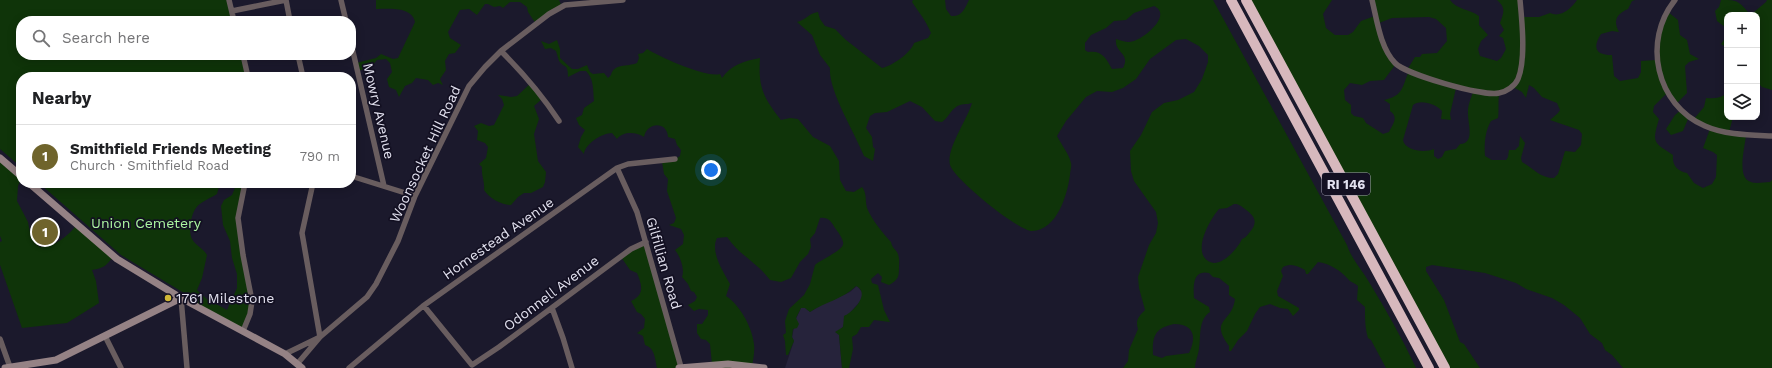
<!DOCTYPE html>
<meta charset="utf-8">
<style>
body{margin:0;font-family:"Work Sans",sans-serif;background:#f2f2f2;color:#202124}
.controls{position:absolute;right:12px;top:12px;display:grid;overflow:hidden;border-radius:8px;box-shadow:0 2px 10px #0003}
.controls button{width:36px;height:36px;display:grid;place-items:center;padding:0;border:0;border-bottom:1px solid #e0e0e0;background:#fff;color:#202124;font:20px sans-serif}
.you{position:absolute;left:711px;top:170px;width:14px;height:14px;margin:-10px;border:3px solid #fff;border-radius:50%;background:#1a73e8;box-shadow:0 0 0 6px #1a73e833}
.badge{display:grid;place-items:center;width:26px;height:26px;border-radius:50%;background:#6f642c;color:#fff;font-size:13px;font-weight:700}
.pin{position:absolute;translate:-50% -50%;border:2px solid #fff;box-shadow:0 1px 4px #0006}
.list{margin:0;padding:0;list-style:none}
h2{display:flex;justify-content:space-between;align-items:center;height:52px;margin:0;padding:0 16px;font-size:17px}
h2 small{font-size:13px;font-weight:400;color:#757577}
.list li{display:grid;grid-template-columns:26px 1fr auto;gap:12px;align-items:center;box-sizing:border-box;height:64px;padding:0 16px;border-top:1px solid #e0e0e0}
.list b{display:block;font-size:15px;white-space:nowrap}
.list p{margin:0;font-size:13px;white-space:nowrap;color:#757577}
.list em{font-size:13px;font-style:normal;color:#757577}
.icon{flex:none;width:22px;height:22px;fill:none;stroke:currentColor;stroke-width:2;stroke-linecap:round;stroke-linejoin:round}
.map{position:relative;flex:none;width:1772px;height:368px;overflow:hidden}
.search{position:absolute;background:#fff;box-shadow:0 2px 10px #0003;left:16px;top:16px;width:340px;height:44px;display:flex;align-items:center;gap:10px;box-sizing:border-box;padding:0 14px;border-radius:16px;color:#757577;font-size:15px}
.panel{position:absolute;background:#fff;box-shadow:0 2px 10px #0003;left:16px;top:72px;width:340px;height:116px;border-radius:16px}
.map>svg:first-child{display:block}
</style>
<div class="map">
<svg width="1772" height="368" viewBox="0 0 1772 368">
<rect width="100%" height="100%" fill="#1b192c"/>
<!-- built -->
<path fill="#26233b" d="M857 286 862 292V299L848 315 839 335 842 368H785L794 341 792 337 796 319 801 308H805L810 312 821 305 850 292Z"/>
<!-- green -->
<path fill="#0f3409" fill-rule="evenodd" d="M0 0H229L234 21H21V55H243L248 77H21V167L0 149Z
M376 0H559L562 7 536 24 528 12 527 7 520 2H510L503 8 500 6 494 7 488 4H485L477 15 469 9 460 10 448 32 450 38 461 45 455 53 449 54 445 61 446 70 440 79 443 85 438 83 433 85 428 80 416 78 412 83 405 86 399 97 396 90 389 87 387 79 392 72 390 63 386 59 377 60 371 67 358 71 356 63 376 58 381 54 393 59 398 58 415 22C412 6 387 9 376 9Z
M913 0H945L946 9 951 16C962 17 965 8 969 0H1213L1347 245C1351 258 1362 270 1369 282 1386 310 1402 338 1416 368H1386L1371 340 1368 338C1365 328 1365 318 1365 307L1357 300 1358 286C1355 283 1350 282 1348 279 1341 271 1329 263 1318 262L1308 274H1306L1305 270C1297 266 1292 263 1283 267L1281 271 1283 276 1277 291 1278 296 1299 308V310L1293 316 1288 309 1280 308 1270 304 1260 307 1255 314 1247 331 1238 340 1231 351H1229V346C1209 319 1232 323 1235 299L1229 295V286L1219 278 1213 277 1209 273C1193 269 1193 286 1194 298L1209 307 1210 312C1198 320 1201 336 1199 349 1198 356 1195 362 1195 368H1123L1128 361 1129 350 1138 329C1135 320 1139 316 1145 310L1139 288 1138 277 1149 245 1156 233 1158 223 1156 212 1134 181 1131 171 1130 151 1141 135 1152 112 1164 103 1178 100 1194 92 1202 79 1208 62V55L1199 46 1186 39 1176 40 1150 59 1136 79 1123 88 1112 92 1097 91 1086 97 1066 121 1057 136C1061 144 1069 154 1071 163 1072 166 1070 171 1070 175 1067 196 1057 230 1032 231 1018 231 954 179 950 165 946 149 967 120 972 103 967 105 961 103 956 107 950 111 948 118 942 122L935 121 922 107 910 101 887 112 875 113 870 116 866 128 872 137 873 147 875 149 873 161 864 156C855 133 828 90 830 68L820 55 812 35 797 22C806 20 809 13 818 12L820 19 825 26 835 29 846 40 882 68C892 66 911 53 914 43L928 38 931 33C925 19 920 14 912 2ZM1154 6C1174 15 1141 42 1129 42 1125 42 1120 40 1116 39 1114 53 1131 53 1123 68L1112 69C1106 58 1102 50 1088 52L1085 50V43L1091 35 1106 28 1114 21 1126 20 1134 13ZM1234 204C1239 204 1241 206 1245 209 1256 217 1258 223 1249 233 1247 236 1245 238 1242 239 1237 250 1216 274 1204 257 1196 244 1211 218 1219 209L1227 208ZM1174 324C1194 324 1197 337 1189 353L1166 356 1162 358 1153 355C1152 336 1155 328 1174 324Z
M1251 0H1332L1323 14 1326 28 1335 35H1348L1353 32 1361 21 1375 16 1372 0H1450C1457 10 1470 9 1479 16V25L1488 35 1481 41 1478 49 1480 56 1497 61 1501 58 1506 49 1503 38 1499 36 1504 30 1500 23C1504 12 1506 8 1497 0H1520L1522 17H1539L1550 13C1560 18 1571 9 1577 0H1635L1632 1 1628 9C1616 14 1613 21 1619 32L1612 31 1601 34C1592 48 1596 55 1612 55L1614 76 1620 81 1638 78 1641 72V61L1656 60V44L1668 12 1678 20 1680 35 1687 40 1690 54 1699 59 1689 62 1685 66 1687 93 1676 104 1667 94 1665 95 1654 106 1653 112 1659 119C1652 143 1653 142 1673 155 1672 165 1677 171 1687 173L1694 183 1703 188 1712 184 1716 177 1717 155 1713 152 1703 148 1710 129 1693 120 1704 107 1706 98C1713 99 1721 98 1727 93V117H1733L1729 132 1746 135C1745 147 1736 178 1751 182 1756 184 1764 182 1770 182L1772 180V368H1623L1612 355 1605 350 1602 343 1590 334 1580 318 1564 305 1552 298 1526 289 1516 283 1485 273 1432 265 1426 267V271L1444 300 1460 342 1464 344 1480 368H1446ZM1429 17 1436 19 1446 28 1447 41 1437 53 1422 54 1420 57H1415L1407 70 1408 73C1402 89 1402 96 1384 100L1390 104V111C1399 117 1393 124 1389 132L1383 134 1366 123 1363 118 1354 116 1351 113V105L1345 100 1344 90 1350 83 1362 85 1370 81 1384 80 1395 65 1378 24 1379 23 1392 18ZM1529 85 1534 88 1542 97 1557 103 1560 110 1558 113 1550 120 1579 130 1582 134 1581 145 1575 152 1565 151 1558 174 1554 178C1540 178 1533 168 1522 162L1521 158 1525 143 1520 136 1519 146 1515 150H1509L1508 157 1506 160H1492L1485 156C1484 144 1485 131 1491 121L1498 118C1499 113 1498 102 1499 95L1513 87 1522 92 1526 98ZM1456 88 1473 92C1471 98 1468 105 1468 111 1467 122 1476 143 1460 144L1456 149 1445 151 1442 157 1438 159 1434 156V149C1425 153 1405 151 1403 140L1413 105C1420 99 1436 104 1442 111L1441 119 1451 120 1450 114Z
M1721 0C1736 0 1738 0 1748 12H1754L1766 2 1767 0H1772V90L1762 87 1757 82V15H1727V48L1721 44 1726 37 1725 27 1717 21 1715 11 1719 7Z
M557 40 560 49V58L572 69H578L587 65 590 72 593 74 604 73 608 78 611 75C614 63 627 67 637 63L639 58 638 54 643 53 647 49C660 57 706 78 720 74L722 78C731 65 744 61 760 58 758 87 763 97 781 120L790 118 798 119 813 137 830 146 839 161 840 180 846 191 854 192 862 187C867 193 865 200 867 208 872 220 882 232 891 242 892 247 894 248 897 252 900 258 899 262 899 268 899 277 898 280 889 285L881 282 882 277 878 273 871 279 872 283 878 285 884 310 890 322 874 320 869 327H861L857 334 852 337 853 349 849 368H842L839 335 835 332 843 327 844 316C853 313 871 293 856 286 843 299 825 302 810 312L805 308H801L796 318 799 324 797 328 793 329 792 337 794 341 788 355H786L785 341 783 335 786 333 785 321 789 309 804 295 810 284 815 265C821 259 846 250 843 242 842 237 838 232 835 228 831 221 828 217 820 218L815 233 810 239 811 247 808 254 800 262 791 278 781 282 770 280C758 263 740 256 727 237L717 238C710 252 723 271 730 284L726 296C740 305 752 327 754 344 755 352 753 360 752 367L757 368H657C655 359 655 348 645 345L643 336 637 333 644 328 645 319 641 314 637 312 631 301C645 295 642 285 637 273L630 270 621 257 645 243 681 367 712 364 710 344 706 340 701 339 697 333V324H702L708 315V310L699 309 694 311 688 305 695 301 697 297 694 292 691 291 688 284 682 277C685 269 680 256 675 250L683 244 684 235 681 229 669 225 674 223 676 218 667 191 668 179 664 174 662 162 674 160 680 156 681 150 677 145 675 139 668 137C667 121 647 122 644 137 636 132 623 131 617 139L612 133C602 133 585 144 584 154L578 147 581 137 585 130 579 125 576 118 582 115 584 108 594 101C593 90 594 79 586 71H580L568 77C568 63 565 69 559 61 558 58 557 54 556 51L551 48 545 49 541 41 549 44Z
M531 83 542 99 534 106 539 119 534 134 538 161 546 172 545 182 543 187 531 193H524L518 197 511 205C501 205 489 198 484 190 485 181 481 176 482 167L479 164 486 158 488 147 485 143 477 140 478 131 474 126 481 123 489 126 494 125 504 105 502 99 498 95 511 97 517 96Z
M1681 110 1688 119 1683 131 1671 135 1666 129 1675 115Z
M0 155 21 179 18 186 17 201 28 222 31 237 35 243 40 247C55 246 69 236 77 224L115 254C107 265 105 268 92 270L96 281 99 303 67 323 22 328 0 265V242L2 241 0 236Z
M39 183H220L217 194C211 198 200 202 196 208 191 214 188 232 192 239 196 246 203 248 207 255L202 278 197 290 207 299 227 310 237 288V274L232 258 230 241 223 225 221 206 224 200 232 195 237 183H245L238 217 252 303 244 329 187 299 189 296 121 255Z"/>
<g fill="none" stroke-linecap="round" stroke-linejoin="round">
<!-- street -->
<path stroke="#695d5f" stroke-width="5.5" d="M229 0 234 21
M286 0 290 21
M341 0 346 21
M1372 0C1377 20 1380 47 1395 63 1405 74 1483 97 1499 93 1506 92 1515 86 1518 79 1526 60 1522 21 1520 0
M1675 0C1642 41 1656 105 1705 126 1725 135 1750 135 1772 136
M232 11 286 0
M351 43 384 186
M501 51C523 73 542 95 559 121
M243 55 248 77
M298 55 303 77
M617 168 637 212 681 367
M351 176 415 196
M313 183 302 233 320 337
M181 298 187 368
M424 306 472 365 499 347 612 263 631 249 646 242
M552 308 563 338 572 368
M243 331 250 314 252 301 243 255 238 218 245 183
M105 336 121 368
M0 339 10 367
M285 354 318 338
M298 363 320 337 367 297 376 284 398 241 415 196 469 86 485 67 501 51 549 14 565 5 623 0
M349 368 423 306 617 168 628 164 675 159"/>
<!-- secondary -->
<path stroke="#958285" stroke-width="7" d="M0 158 21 176
M29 183 117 259 181 298 285 354 302 368
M5 368 56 360 181 298
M679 368 728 364 764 368"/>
<!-- highway -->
<path stroke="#d7b8bd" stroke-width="10" d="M1231 0 1429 368
M1246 0 1445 368"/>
</g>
<!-- markers -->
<circle fill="#d0b736" stroke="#131022" stroke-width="1.5" cx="168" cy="298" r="4"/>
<g text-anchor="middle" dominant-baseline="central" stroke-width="3.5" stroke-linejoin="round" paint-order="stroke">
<!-- shield labels -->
<rect fill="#131022" stroke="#a4a2b2" stroke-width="1" x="1322" y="173" width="48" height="22" rx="3"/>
<g font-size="13" font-weight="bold" fill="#e2e1ef">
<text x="1346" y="184">RI 146</text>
</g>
<!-- street labels -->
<g font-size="14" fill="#e2e1ef" stroke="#131022">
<text transform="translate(379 111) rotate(77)">Mowry Avenue</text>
<text transform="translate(425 154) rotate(-65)">Woonsocket Hill Road</text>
<text transform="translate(498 238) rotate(-35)">Homestead Avenue</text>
<text transform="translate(664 263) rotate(74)">Gilfillian Road</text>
<text transform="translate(551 293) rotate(-37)">Odonnell Avenue</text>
</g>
<!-- park labels -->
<g font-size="14" fill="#acf6a1" stroke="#131022">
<text x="146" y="223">Union Cemetery</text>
</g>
<!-- poi labels -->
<g font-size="14" fill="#e2e1ef" stroke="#131022" text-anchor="start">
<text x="176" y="298">1761 Milestone</text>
</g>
</g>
</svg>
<div class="controls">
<button>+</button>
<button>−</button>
<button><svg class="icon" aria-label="layers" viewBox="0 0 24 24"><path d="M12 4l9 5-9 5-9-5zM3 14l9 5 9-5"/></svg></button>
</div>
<div class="you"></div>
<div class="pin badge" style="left:45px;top:232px">1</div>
<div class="search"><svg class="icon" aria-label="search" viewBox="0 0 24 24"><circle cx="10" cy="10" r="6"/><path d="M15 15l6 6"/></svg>Search here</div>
<section class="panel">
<h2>Nearby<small></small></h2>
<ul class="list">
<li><span class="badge">1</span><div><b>Smithfield Friends Meeting</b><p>Church · Smithfield Road</p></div><em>790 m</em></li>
</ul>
</section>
</div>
